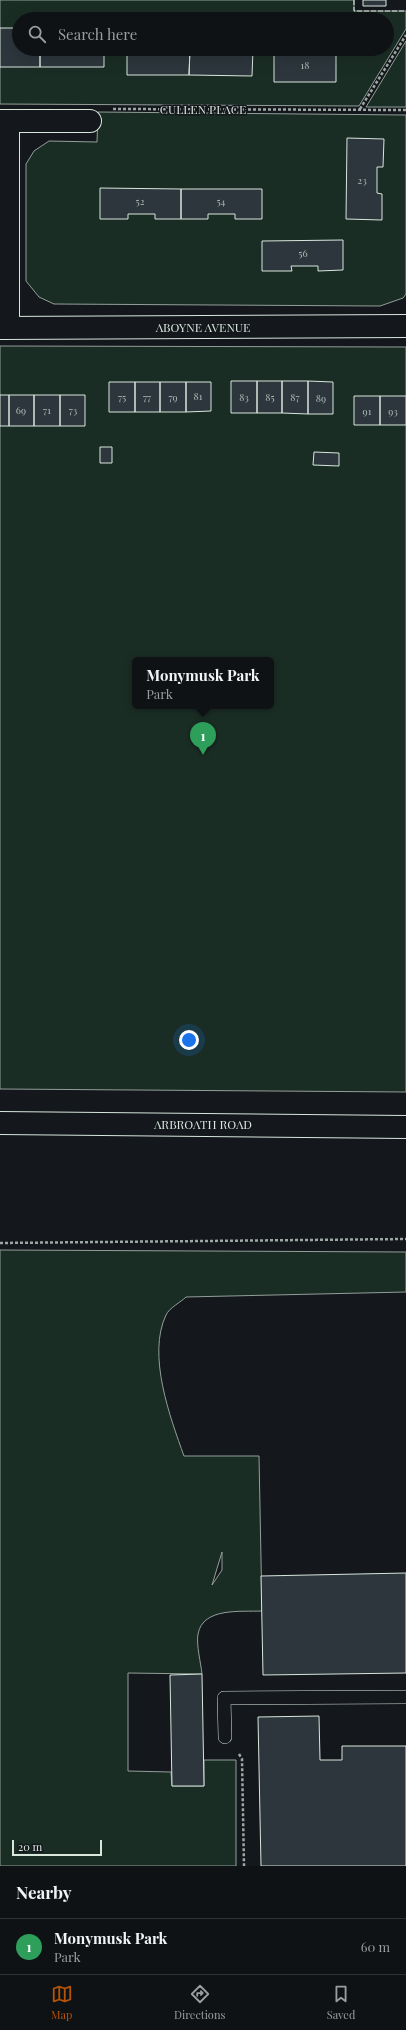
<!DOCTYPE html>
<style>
body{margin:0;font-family:"Playfair Display",serif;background:#181b1e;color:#f1f3f6}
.scale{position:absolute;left:12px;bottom:10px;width:90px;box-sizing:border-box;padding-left:4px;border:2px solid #d8e6dc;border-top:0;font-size:11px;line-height:14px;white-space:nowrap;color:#d8e6dc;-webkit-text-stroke:3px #14181c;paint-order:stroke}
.you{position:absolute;left:189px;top:1040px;width:14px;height:14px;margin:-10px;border:3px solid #fff;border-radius:50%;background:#1a73e8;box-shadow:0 0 0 6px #1a73e833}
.badge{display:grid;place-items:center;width:26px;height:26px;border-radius:50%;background:#b45309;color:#fff;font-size:13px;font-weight:700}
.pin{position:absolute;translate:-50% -33px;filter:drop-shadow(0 1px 2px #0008)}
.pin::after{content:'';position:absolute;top:21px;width:14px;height:12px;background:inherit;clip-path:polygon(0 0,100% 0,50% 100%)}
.popup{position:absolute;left:132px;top:657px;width:142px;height:52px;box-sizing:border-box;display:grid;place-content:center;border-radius:6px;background:#0f1215;filter:drop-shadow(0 1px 3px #0005);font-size:13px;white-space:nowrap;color:#9b9ea0}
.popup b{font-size:15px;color:#f1f3f6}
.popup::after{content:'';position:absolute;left:50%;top:100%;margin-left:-8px;border:8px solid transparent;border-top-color:#0f1215}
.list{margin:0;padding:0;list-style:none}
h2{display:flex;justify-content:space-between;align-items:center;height:52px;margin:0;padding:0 16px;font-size:17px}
h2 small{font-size:13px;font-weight:400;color:#9b9ea0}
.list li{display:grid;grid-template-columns:26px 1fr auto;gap:12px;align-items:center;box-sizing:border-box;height:56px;padding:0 16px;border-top:1px solid #2f3234}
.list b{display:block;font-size:15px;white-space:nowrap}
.list p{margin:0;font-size:13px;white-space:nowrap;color:#9b9ea0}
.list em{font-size:13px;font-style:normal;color:#9b9ea0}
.icon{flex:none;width:22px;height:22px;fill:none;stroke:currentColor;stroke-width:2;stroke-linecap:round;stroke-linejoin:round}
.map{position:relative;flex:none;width:406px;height:1866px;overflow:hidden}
.search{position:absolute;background:#0f1215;box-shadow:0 4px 16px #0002;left:12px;right:12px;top:12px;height:44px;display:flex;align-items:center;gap:10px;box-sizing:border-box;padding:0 14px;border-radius:22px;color:#9b9ea0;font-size:15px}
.sheet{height:108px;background:#0f1215}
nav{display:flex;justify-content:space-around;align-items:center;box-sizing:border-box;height:56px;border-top:1px solid #2f3234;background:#0f1215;font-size:11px;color:#9b9ea0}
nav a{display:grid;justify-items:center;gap:2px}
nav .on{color:#b45309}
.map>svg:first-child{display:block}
</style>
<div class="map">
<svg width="406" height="1866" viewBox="0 0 406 1866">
<rect width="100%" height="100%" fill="#14181c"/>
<!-- green -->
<path fill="#1a2d24" stroke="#939e99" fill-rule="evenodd" d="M0 0H354V11H406V29L359 106 0 104ZM19 19H387V49H19Z
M406 41V107H366Z
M98 112 406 115V294L403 298 380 306 54 304 39 297 26 281V164L34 151 49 141 97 142Z
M0 346 406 347V1092L0 1089ZM135 660H271V706H135Z
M0 1250 406 1252V1292L186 1297C181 1302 169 1308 166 1315 147 1355 170 1417 184 1456H259L262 1611C241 1612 203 1607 198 1634 196 1644 201 1664 202 1674L128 1673V1771L171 1772 172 1786H204V1760H236V1866H0ZM222 1552V1570L212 1585Z"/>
<!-- building -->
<path fill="#2c363c" stroke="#d8e6dc" d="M363 0H386V6H363Z
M0 28H19V49H40V67H0Z
M40 49H104V67H40Z
M127 49H190L189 75H127Z
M190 49H253L252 76 189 75Z
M274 49H336V82H274Z
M347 138 384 139 383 167H377V193L382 194V220L346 219Z
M100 188 181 189V219H155V214H128V219H100Z
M181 189H262V219H235V214H208V219H181Z
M343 240V270L318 271V266H291L292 271H262V241Z
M231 381H257V413H231Z
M257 381H282V413H257Z
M282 381H308V414L282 413Z
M308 381 333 382V414H308Z
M109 382H135V412H109Z
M135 382H160V412H135Z
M160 382H186V412H160Z
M186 382H211V411L186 412Z
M0 395H9V426H0Z
M9 395H34V426H9Z
M34 395H60V426H34Z
M60 395H85V426H60Z
M354 396H380V425H354Z
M380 396H406V425H380Z
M100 447H112V463H100Z
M314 452 339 453V466L313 465Z
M406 1573V1673L263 1675 261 1576Z
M202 1674 204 1786H172L170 1675Z
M319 1716 320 1760H342V1746H406V1866H261L258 1717Z"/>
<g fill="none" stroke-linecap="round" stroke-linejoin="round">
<!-- service casing -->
<g stroke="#d8e6dc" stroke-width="14">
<path id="service" d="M225 1737 224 1698 406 1697"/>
</g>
<!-- minor casing -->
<g stroke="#d8e6dc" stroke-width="24">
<path id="minor" d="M0 121H90
M8 121V328
M0 328 406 326"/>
</g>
<!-- primary casing -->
<g stroke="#d8e6dc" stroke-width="24">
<path id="primary" d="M0 1123 406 1127"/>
</g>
<!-- path -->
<path stroke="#9da8a2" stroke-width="2.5" stroke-dasharray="3 2" stroke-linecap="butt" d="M113 109 406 110
M360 109 406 35
M0 1243 406 1239
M239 1754 242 1759 244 1866"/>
<!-- service -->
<use href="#service" stroke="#14181c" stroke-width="13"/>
<!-- minor -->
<use href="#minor" stroke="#14181c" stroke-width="22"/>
<!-- primary -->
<use href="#primary" stroke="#14181c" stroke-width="22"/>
<!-- fence -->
<path stroke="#d8e6dc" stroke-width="1" stroke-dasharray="5 2" stroke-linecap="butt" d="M354 0V11H406"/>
</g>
<g text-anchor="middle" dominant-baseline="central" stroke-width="3" stroke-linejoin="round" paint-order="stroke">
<!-- number labels -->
<g font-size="10" fill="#adbab4">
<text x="305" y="65">18</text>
<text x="362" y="180">23</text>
<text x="140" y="201">52</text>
<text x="221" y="201">54</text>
<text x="303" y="253">56</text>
<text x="198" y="396">81</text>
<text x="122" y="397">75</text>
<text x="147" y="397">77</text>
<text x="173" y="397">79</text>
<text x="244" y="397">83</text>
<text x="270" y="397">85</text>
<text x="295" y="397">87</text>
<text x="321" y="398">89</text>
<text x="21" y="410">69</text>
<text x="47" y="410">71</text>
<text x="73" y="410">73</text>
<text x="367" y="411">91</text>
<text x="393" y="411">93</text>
</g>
<!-- street labels -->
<g font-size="12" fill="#d8e6dc" stroke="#14181c">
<text x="203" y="109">CULLEN PLACE</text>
<text x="203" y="327">ABOYNE AVENUE</text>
<text x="203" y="1124">ARBROATH ROAD</text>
</g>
</g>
</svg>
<div class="scale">20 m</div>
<div class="you"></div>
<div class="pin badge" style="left:203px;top:755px;background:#2e9e5b">1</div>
<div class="popup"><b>Monymusk Park</b>Park</div>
<div class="search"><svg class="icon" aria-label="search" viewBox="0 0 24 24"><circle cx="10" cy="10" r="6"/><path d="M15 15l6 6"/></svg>Search here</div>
</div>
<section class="sheet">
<h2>Nearby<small></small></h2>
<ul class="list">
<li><span class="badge" style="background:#2e9e5b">1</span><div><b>Monymusk Park</b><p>Park</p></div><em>60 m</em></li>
</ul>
</section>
<nav>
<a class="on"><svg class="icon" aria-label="map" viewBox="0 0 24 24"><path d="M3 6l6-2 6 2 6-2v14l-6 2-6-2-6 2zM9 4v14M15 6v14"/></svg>Map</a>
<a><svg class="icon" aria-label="directions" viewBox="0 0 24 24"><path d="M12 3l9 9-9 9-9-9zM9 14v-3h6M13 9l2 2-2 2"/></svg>Directions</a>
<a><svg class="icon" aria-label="saved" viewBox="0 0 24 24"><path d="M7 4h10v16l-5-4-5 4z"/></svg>Saved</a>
</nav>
